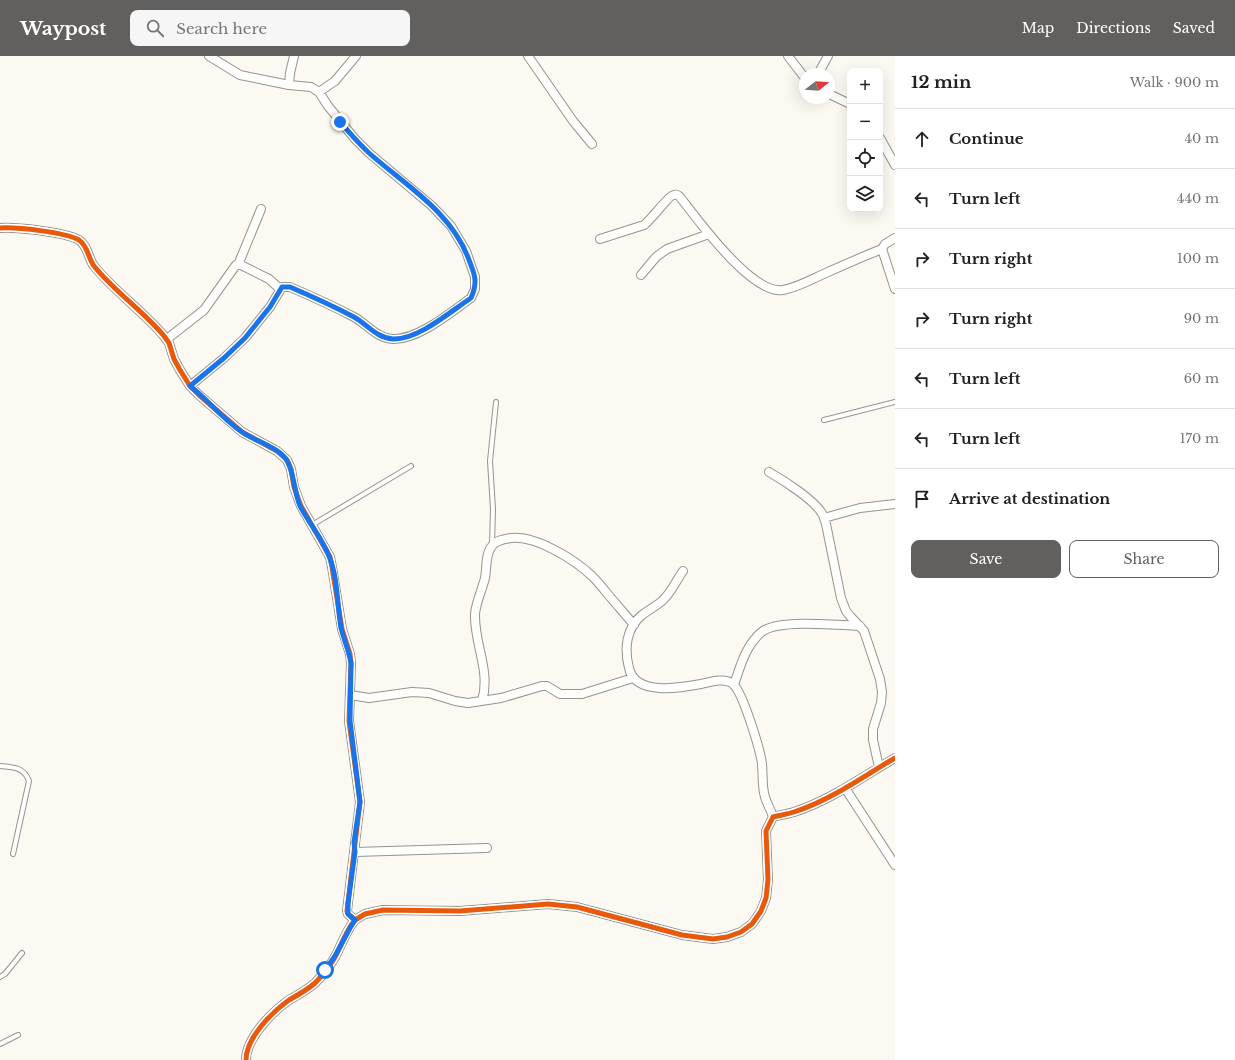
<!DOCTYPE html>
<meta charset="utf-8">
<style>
body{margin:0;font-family:"Libre Baskerville",serif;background:#f6f6f6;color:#202124}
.controls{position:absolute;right:12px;top:12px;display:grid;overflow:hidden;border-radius:8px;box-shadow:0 4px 16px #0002}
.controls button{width:36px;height:36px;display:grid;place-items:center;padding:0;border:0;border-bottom:1px solid #e0e0e0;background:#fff;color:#202124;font:20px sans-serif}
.compass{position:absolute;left:799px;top:12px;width:36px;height:36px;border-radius:50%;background:#fff;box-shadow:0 4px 16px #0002;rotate:73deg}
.stop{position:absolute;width:12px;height:12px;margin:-9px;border:3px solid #1a73e8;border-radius:50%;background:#fff}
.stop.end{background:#1a73e8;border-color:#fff;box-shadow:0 1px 4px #0008}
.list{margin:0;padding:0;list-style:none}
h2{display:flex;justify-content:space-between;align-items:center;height:52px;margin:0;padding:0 16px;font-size:17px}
h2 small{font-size:13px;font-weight:400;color:#757577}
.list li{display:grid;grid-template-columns:26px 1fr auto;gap:12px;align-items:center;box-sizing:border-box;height:60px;padding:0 16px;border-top:1px solid #e0e0e0}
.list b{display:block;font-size:15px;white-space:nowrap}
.list em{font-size:13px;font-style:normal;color:#757577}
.actions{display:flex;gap:8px;padding:12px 16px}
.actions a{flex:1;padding:9px 0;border:1px solid #61605e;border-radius:8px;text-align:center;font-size:14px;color:#61605e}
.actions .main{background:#61605e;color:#fff}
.icon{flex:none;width:22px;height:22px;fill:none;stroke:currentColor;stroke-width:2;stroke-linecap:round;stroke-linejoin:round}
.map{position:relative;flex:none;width:895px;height:1004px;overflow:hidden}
header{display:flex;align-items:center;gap:24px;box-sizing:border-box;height:56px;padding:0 20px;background:#61605e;color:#fff}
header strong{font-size:19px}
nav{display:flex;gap:22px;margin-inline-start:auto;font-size:14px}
.search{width:280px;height:36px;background:#f6f6f6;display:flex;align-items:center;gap:10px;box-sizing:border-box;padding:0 14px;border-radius:8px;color:#757577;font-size:15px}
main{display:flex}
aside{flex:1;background:#fff}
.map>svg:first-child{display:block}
</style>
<header>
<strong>Waypost</strong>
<div class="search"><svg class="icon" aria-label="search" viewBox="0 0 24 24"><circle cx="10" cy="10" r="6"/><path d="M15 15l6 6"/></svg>Search here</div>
<nav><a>Map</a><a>Directions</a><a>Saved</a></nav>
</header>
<main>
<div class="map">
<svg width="895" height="1004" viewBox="0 0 895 1004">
<rect width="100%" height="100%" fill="#fbf9f2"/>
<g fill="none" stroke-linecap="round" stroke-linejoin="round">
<!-- service casing -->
<g stroke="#959491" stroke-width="6">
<path id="service" d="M824 364 895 346
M312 469 411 410
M492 489 493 453 490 405 496 346
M0 710C13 711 24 711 29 725L13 798
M0 921 5 918 22 897
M0 988 18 979"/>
</g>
<!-- minor casing -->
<g stroke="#959491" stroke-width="10">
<path id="minor" d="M528 0 573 65 592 88
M788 0 805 22
M818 18 828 0
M289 29 290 17 294 0
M319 36 335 25 356 0
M829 38 850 48
M880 82 895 109
M0 172C16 171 65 176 79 184 88 190 88 202 94 210 114 235 143 255 164 280L169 287 174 303 180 314 190 330 199 339 242 376 277 395 287 404 291 413 294 431 301 450 330 501 332 511 342 573 350 598 351 607 349 665 360 746 347 855 348 858 355 864
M600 183 644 169C651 164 669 139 674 139 677 138 678 139 680 141 698 164 752 239 783 234 799 231 814 222 828 216 846 208 864 200 882 193L895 233
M882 193 885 188 895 182
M238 209 261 153
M641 219 656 201 667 193 709 178
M167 283 204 254 236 209H241L269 223 280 233
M190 330 224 302 245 282 270 251 282 231H290C311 240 333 250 354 261 367 268 376 282 393 283 418 284 451 256 471 242L475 233V221L466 195 451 170 432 150 369 97 355 83 328 50 319 36 311 31 289 29 240 19 209 0
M769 416C783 424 815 444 823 459 824 462 825 465 826 468L841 542 846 555 850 560 864 575 880 623 882 636 881 647 873 673V684L879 711
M824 462 860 452 895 448
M683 515C676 525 671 537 662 545 656 550 649 554 642 559 626 572 624 593 629 612 635 640 680 632 701 628 710 626 725 621 733 628 743 637 758 688 761 702 764 715 761 728 765 741 767 748 771 754 773 761
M734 629C739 614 744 596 754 584 756 581 760 577 763 575 780 563 839 569 860 570
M350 639 369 642 412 636 429 637 455 645 468 647 501 642 542 630H547L560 638H582L633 622
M482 645C491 615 474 588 475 558 476 546 482 534 485 522 487 512 485 498 492 490 496 484 505 483 511 482 536 479 575 504 592 520 597 525 602 531 606 536 615 547 625 558 634 569
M845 732 895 809
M355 796 487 792
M246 1004C246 982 272 956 289 944 298 939 307 934 315 927 322 920 330 910 335 901 341 890 345 878 352 868L355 864 365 858 383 854 460 855 548 848 577 851 682 879 713 883 727 881 741 876 752 868 761 855 766 842 768 824 766 775 773 761C780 759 788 758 794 756 831 744 862 721 895 702"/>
</g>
<!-- service -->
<use href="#service" stroke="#fefefd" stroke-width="4"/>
<!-- minor -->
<use href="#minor" stroke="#fefefd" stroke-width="8"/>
<!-- cycleway casing -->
<g stroke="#fff" stroke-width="8">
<path id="cycleway" d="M0 172C16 171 65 176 79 184 88 190 88 202 94 210 114 235 143 255 164 280L169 287 174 303 180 314 190 330 199 339 242 376 277 395 287 404 291 413 294 431 301 450 330 501 332 511 342 573 350 598 351 607 349 665 360 746 347 855 348 858 355 864
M246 1004C246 982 272 956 289 944 298 939 307 934 315 927 322 920 330 910 335 901 341 890 345 878 352 868L355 864 365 858 383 854 460 855 548 848 577 851 682 879 713 883 727 881 741 876 752 868 761 855 766 842 768 824 766 775 773 761C780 759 788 758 794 756 831 744 862 721 895 702"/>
</g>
<!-- cycleway -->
<use href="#cycleway" stroke="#e8590c" stroke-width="5"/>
</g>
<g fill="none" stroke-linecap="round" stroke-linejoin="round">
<!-- route -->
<path stroke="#1a73e8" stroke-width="5" d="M325 914 335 900 350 872 355 864 348 858V847L355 796 354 786 360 746 350 665 351 607C349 595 344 584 341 572 337 549 338 522 329 500 322 482 309 467 300 450 294 436 294 414 286 403 277 391 255 385 242 376 223 363 208 344 190 330L224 302 245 282 270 251 282 231H290C311 240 333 250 354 261 367 268 376 282 393 283 418 284 451 255 471 242 478 226 475 219 469 204 452 156 405 129 369 97 358 87 349 76 340 66"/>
</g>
</svg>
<div class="controls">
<button>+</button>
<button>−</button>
<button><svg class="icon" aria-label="locate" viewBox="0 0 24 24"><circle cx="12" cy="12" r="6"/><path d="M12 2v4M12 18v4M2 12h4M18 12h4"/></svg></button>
<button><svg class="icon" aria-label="layers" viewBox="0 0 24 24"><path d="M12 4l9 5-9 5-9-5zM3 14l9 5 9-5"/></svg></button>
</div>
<svg class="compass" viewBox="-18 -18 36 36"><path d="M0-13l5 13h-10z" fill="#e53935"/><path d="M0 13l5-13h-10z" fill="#757577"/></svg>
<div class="stop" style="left:325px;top:914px"></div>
<div class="stop end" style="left:340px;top:66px"></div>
</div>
<aside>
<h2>12 min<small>Walk · 900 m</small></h2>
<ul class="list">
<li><svg class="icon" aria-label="ahead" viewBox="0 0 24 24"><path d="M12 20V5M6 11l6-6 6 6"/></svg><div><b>Continue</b></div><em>40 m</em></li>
<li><svg class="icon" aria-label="left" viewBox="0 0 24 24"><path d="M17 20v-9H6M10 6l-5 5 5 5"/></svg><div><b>Turn left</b></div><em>440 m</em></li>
<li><svg class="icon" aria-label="right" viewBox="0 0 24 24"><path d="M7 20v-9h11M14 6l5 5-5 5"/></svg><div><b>Turn right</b></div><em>100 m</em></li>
<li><svg class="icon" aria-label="right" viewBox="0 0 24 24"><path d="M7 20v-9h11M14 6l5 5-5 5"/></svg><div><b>Turn right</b></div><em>90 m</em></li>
<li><svg class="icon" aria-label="left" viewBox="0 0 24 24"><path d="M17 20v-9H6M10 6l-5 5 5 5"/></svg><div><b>Turn left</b></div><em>60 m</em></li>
<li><svg class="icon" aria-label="left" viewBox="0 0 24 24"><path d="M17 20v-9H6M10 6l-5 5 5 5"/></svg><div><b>Turn left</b></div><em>170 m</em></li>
<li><svg class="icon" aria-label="arrive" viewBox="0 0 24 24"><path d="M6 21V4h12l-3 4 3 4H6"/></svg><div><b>Arrive at destination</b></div></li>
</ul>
<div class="actions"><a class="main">Save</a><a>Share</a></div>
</aside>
</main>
